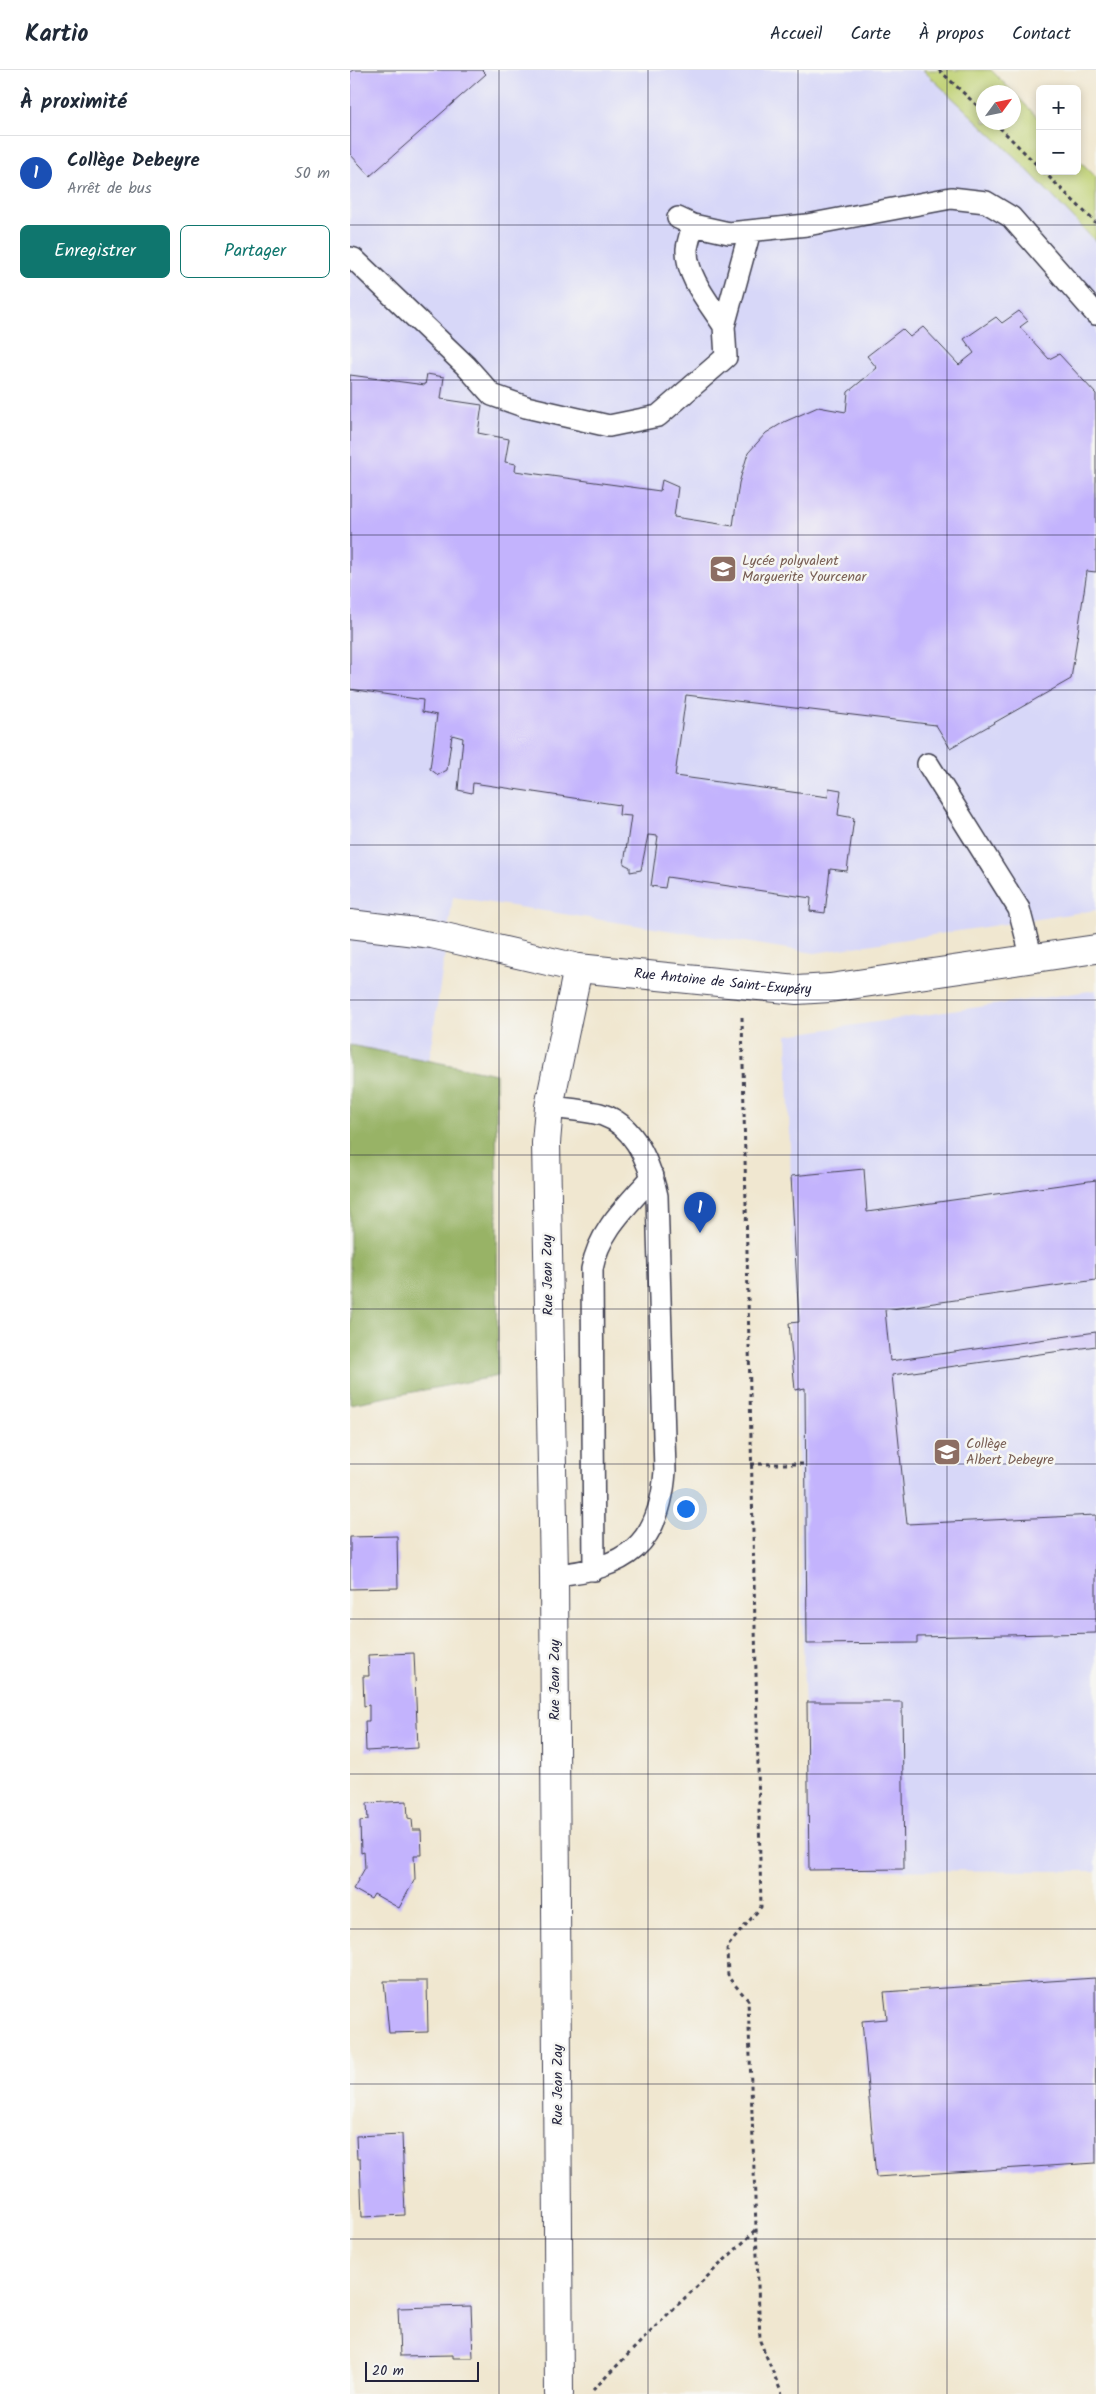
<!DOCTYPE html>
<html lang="fr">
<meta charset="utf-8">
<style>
body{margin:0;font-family:Kalam,sans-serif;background:#f6f6f7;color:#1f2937}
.controls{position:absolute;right:15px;top:15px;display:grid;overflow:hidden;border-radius:8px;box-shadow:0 2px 8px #0003}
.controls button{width:45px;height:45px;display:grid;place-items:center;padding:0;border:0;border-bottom:1px solid #e0e1e3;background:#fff;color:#1f2937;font:25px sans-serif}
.compass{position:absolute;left:626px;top:15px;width:45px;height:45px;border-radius:50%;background:#fff;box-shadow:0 2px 8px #0003;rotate:57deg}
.scale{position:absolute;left:15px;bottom:12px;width:114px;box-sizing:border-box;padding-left:5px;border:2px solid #22223b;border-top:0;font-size:14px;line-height:18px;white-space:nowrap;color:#22223b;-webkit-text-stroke:4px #f6f6f2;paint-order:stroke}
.you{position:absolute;left:335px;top:1438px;width:18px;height:18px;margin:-12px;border:4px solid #fff;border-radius:50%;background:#1a73e8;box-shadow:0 0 0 8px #1a73e833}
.badge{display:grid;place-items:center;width:32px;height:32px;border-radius:50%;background:#0f766e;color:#fff;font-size:16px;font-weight:700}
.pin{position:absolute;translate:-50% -41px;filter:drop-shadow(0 1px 2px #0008)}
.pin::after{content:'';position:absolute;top:26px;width:18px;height:15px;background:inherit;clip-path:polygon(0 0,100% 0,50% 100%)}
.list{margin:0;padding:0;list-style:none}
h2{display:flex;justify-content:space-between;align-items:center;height:65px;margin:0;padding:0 20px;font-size:21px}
h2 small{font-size:16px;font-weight:400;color:#747a83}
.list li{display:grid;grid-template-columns:32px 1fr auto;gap:15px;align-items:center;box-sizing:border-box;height:75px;padding:0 20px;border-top:1px solid #e0e1e3}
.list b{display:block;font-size:19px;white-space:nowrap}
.list p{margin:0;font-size:16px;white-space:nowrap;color:#747a83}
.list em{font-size:16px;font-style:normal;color:#747a83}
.actions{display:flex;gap:10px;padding:15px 20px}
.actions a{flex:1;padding:11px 0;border:1px solid #0f766e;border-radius:8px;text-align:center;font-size:18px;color:#0f766e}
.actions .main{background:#0f766e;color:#fff}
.map{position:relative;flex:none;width:746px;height:2324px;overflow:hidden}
header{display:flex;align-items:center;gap:30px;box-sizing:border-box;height:70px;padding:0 25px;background:#fff;border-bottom:1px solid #e0e1e3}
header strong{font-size:24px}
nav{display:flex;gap:28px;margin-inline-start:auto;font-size:18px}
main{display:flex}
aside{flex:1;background:#fff}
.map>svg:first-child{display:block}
</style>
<header>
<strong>Kartio</strong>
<nav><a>Accueil</a><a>Carte</a><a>À propos</a><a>Contact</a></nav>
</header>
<main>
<aside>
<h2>À proximité<small></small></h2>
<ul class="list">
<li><span class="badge" style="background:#1a4fb4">1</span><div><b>Collège Debeyre</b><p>Arrêt de bus</p></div><em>50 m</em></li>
</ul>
<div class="actions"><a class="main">Enregistrer</a><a>Partager</a></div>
</aside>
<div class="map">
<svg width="746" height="2324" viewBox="0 0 746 2324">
<rect width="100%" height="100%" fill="#f6f6f2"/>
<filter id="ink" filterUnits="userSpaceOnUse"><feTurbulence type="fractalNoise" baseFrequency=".02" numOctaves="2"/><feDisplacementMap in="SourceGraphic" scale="10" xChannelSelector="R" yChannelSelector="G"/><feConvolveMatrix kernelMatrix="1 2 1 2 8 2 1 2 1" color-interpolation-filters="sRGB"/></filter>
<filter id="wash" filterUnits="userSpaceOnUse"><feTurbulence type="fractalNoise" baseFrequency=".0096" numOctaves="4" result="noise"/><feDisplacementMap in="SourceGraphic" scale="20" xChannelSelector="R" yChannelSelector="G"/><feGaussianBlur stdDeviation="1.12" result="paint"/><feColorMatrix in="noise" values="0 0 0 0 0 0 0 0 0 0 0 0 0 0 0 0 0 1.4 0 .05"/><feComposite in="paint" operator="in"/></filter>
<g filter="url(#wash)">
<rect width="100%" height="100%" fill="#f0e7d0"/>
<!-- built -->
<path fill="#d7d7f8" d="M0 0H573L667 89 746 172V840L465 883 103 827 79 991 0 975Z
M746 920V1801L459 1800 437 965Z"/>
<!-- green -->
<path fill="#c0d174" stroke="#717a58" d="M573 0H641L663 22H634V52H664V23L690 50V101H727V88L746 107V172L667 89Z"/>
<!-- forest -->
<path fill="#98b366" stroke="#5d6a50" d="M0 975 146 1004 148 1306 0 1334Z"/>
<g id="blocks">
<!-- building -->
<path fill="#c3b3fd" d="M3 0H132L136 4 20 106 0 84V2Z
M669 241 678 251 670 257 699 289 709 284 746 324V502L737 501 721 609 600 678 586 655 336 625 325 706 478 727 479 718 491 720 488 745 504 748 497 801 480 799 475 843 460 841 461 828 317 807 315 818 301 816 308 766 298 765 291 800 280 802V797L274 794 281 746 269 745 270 735 123 713 122 723 108 720 113 668 102 665 97 700 88 705 80 699 87 645 72 642 73 630 0 619V305L75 315 77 304 94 307 91 329 132 335 128 363 159 369 155 392 166 394 165 401 310 421 312 410 328 417 324 447 383 456 389 413 398 383 416 363 434 352 468 337 496 342 498 322 527 298 517 286 552 259 560 267 573 257 609 295 624 283 614 269 646 247 652 253Z
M514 1099 517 1142 746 1110V1210L535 1240 540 1291 746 1262V1276L542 1305 557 1454 746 1445V1563L567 1567V1573L457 1574 455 1318 445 1320 439 1253 449 1252 441 1106Z
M47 1466 48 1518 0 1519V1467Z
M64 1583 68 1678 16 1681 15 1651H19V1635L14 1636 13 1606H19L18 1585Z
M457 1632H552L554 1799 459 1800Z
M57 1731 58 1748 62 1749 63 1760H71L72 1785H64L65 1809 49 1838 24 1824 21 1829 3 1819 15 1798 14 1782 11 1783 10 1751 18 1750 17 1733Z
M745 1908 746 2093 526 2107 512 1951 537 1949 534 1922Z
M34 1911H77L78 1962 39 1963Z
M52 2064 55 2145 12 2147 10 2089H7L6 2066Z
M121 2236 123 2288H103V2285L50 2286 48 2238Z"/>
</g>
</g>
<g filter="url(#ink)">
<use href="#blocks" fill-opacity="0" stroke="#414051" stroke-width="1"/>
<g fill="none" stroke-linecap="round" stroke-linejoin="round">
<!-- service casing -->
<g stroke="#414051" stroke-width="24">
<path id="service" d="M328 148 343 155 379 163 457 155 601 128 636 132 661 147 746 244
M343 155C341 163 338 171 337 179 336 207 360 234 374 256
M0 188 4 189 116 296 142 325 176 337 259 356 308 346 376 287 374 256 400 161
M578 694 669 839 682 889
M199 1037C216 1039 236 1040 253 1045 286 1056 300 1095 307 1126L315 1401C310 1475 276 1499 204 1505
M244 1500 242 1199C249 1160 278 1135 303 1106"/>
</g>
<!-- minor casing -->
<g stroke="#414051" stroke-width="30">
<g id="minor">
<path id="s1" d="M0 854 82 864 228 898 447 920 480 918 746 879"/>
<path d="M209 2324 204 1505 196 1073 199 1037 228 898"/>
</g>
</g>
<!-- path -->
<path stroke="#414051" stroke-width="3" stroke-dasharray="4 4" stroke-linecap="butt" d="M589 0 634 42
M644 52 690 98
M693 101 746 153
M392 947 411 1837 377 1877 378 1907 398 1930 410 2271 432 2324
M401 1394H456
M243 2320 318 2244 406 2160"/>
<!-- service -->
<use href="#service" stroke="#fff" stroke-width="21"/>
<!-- minor -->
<use href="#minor" stroke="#fff" stroke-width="28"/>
</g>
</g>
<!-- grid -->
<path fill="none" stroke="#22223b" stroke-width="1" stroke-opacity="0.55" d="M149 0V2324M298 0V2324M448 0V2324M597 0V2324M0 155H746M0 310H746M0 465H746M0 620H746M0 775H746M0 930H746M0 1085H746M0 1239H746M0 1394H746M0 1549H746M0 1704H746M0 1859H746M0 2014H746M0 2169H746"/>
<!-- icons -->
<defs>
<g id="school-square" transform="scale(1.4375)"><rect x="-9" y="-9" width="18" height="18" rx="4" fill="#8d6e63" stroke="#f6f6f2"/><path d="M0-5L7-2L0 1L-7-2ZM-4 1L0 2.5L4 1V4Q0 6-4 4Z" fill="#fff"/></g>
</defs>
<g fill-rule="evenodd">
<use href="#school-square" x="373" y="499"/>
<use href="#school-square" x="597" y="1382"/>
</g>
<g text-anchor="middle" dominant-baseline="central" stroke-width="5" stroke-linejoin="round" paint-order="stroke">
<!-- education labels -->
<g font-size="14" fill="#785e54" stroke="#f6f6f2" text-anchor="start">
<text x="392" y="491">Lycée polyvalent<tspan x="392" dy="16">Marguerite Yourcenar</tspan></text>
<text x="616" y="1374">Collège<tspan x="616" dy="16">Albert Debeyre</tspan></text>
</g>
<!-- street labels -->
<g font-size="14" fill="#22223b" stroke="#f6f6f2">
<text stroke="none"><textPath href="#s1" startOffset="378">Rue Antoine de Saint-Exupéry</textPath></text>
<text transform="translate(198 1205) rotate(-91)">Rue Jean Zay</text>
<text transform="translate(205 1610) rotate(-90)">Rue Jean Zay</text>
<text transform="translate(208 2015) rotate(-90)">Rue Jean Zay</text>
</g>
</g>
</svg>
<div class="controls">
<button>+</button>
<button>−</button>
</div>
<svg class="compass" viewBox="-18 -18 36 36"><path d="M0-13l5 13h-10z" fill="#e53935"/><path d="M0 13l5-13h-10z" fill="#747a83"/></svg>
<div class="scale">20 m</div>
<div class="you"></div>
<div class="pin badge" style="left:350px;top:1163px;background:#1a4fb4">1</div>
</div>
</main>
